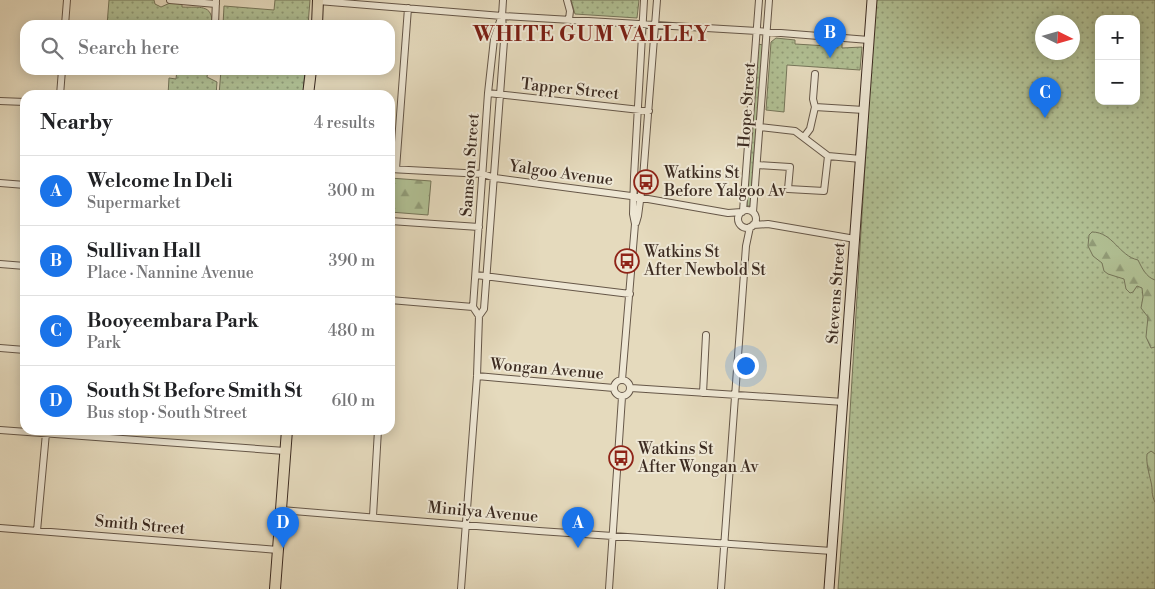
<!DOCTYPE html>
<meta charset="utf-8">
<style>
body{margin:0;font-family:"Libre Bodoni",serif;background:#f6f6f6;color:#202124}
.controls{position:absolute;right:15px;top:15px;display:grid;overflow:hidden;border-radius:10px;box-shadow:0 2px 12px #0003}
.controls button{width:45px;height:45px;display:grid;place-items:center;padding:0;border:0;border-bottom:1px solid #e0e0e0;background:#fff;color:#202124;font:25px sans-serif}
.compass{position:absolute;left:1035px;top:15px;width:45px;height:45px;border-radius:50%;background:#fff;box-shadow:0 2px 12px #0003;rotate:95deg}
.you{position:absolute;left:745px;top:365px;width:18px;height:18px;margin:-12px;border:4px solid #fff;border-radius:50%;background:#1a73e8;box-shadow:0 0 0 8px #1a73e833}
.badge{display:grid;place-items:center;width:32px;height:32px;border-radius:50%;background:#1a73e8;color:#fff;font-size:16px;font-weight:700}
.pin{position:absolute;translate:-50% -41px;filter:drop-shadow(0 1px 2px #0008)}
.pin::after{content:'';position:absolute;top:26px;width:18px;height:15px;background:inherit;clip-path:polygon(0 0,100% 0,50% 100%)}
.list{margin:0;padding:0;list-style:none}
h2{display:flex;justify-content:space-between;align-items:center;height:65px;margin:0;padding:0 20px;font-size:21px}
h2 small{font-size:16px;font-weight:400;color:#757577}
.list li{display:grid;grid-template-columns:32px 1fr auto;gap:15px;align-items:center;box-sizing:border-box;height:70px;padding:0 20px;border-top:1px solid #e0e0e0}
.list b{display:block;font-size:19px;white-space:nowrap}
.list p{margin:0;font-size:16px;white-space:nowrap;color:#757577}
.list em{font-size:16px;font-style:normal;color:#757577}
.icon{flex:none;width:28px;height:28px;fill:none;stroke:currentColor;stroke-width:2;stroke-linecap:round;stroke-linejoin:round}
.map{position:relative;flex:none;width:1155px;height:589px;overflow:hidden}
.search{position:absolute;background:#fff;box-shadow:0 2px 12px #0003;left:20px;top:20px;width:375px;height:55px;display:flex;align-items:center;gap:12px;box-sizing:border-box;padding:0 18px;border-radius:15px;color:#757577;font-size:19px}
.panel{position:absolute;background:#fff;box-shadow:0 2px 12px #0003;left:20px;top:90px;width:375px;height:345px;border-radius:15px}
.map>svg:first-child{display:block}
</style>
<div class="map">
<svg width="1155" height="589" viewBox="0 0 1155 589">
<defs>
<pattern id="green-dots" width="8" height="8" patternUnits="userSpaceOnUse" patternTransform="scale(1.25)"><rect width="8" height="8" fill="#b1c094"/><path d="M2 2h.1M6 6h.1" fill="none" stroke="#919c78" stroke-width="1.8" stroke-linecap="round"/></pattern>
<pattern id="forest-firs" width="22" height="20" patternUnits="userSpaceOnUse" patternTransform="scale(1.25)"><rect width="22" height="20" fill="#b1c094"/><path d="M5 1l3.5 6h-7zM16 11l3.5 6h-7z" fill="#919c78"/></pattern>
</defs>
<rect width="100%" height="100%" fill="#e5dabd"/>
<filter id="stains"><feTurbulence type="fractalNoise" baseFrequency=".004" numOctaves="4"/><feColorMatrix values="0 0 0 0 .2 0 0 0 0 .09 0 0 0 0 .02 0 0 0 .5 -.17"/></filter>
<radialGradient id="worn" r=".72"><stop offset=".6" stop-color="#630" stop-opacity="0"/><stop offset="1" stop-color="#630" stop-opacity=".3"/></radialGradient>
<!-- green -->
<path fill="url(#green-dots)" stroke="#76765a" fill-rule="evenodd" d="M109 0H154L155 4 161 7 170 3H182V7C199 8 213 3 212 25H107Z
M275 0H310L308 25H223L224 6 274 10Z
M571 0H639L637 18 575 14Z
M875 0H1155V589H838L845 495ZM1099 19H1136V101H1099ZM1042 22H1072V52H1042Z
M776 38 795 40V44L828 46 829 42 842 43V48L862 47 860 70 787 65 784 112 766 110 771 42Z
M758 44 763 45 750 206H747L746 183Z
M177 70H208L207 77 217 82 216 95H168L169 78 176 79Z
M221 70H305L303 95H219Z"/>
<!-- forest -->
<path fill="url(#forest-firs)" stroke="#76765a" d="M390 178 431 181 428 215 390 212Z
M1092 232C1113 232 1119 256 1138 260 1142 268 1146 277 1155 280V347L1151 348 1146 337 1148 317 1141 308 1143 297 1142 288 1137 286 1133 292 1130 293 1126 289 1124 279 1108 274 1104 271 1102 263 1093 256 1088 246 1089 235Z
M1151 451 1155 454V502C1151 495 1153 490 1151 482 1149 473 1146 464 1147 454Z"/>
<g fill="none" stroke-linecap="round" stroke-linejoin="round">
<!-- street casing -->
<g stroke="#665748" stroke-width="8">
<path id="street" d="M170 0 216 4
M567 0 570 11 569 19
M318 1 502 16 757 31 869 40
M65 25 67 0
M215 25 216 0
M815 74 813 99 815 107
M488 93 649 111
M60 95 62 70
M0 101 25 102
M759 127 795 131 828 156 861 159
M804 137 810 129 815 107 864 110
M757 165 790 167 788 189 824 191 828 156
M390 169 483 174 495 178 631 196 728 213 742 212
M396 169 408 8
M0 183 25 185
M738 219a9 9 0 1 1 18 0a9 9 0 1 1-18 0Z
M743 211 759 0
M753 212 769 0
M390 221 479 227
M636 223 638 216 643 178 657 0
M753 225 768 224 855 239
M0 264 25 266
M476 275 630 294
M390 300 473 307
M479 316 473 307 488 93 494 39 501 18
M0 348 25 350
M477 376 614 388
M614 388a8 8 0 1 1 16 0a8 8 0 1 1-16 0Z
M622 380 635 224 633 214 634 177 644 0
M631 388 844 402
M703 393 706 335
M0 430 285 451
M281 510 539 531 832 551
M373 516 378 430
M0 528 278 550
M37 531 46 433
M461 589 477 376 479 316 484 309 504 41 502 16 503 0
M609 589 622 397
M721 589 746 246 750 227"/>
</g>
<!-- secondary casing -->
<g stroke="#3c2b21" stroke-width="11">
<path id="secondary" d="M829 589 872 0"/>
</g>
<!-- primary casing -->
<g stroke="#3c2b21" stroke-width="12">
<path id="primary" d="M317 25 318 0
M308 95 311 70
M275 589 287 430"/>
</g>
<!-- street -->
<use href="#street" stroke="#eee7d4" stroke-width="6"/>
<!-- secondary -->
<use href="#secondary" stroke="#eee7d4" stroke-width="9"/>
<!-- primary -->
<use href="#primary" stroke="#e5dabd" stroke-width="10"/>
</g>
<!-- icons -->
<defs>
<g id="bus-ring" transform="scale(1.25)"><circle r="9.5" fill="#eee7d4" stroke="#8f2418" stroke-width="1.5"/><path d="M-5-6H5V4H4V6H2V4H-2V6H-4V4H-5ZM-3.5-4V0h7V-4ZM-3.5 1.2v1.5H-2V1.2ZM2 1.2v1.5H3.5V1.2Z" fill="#8f2418"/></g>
</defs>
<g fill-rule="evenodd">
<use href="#bus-ring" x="646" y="182"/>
<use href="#bus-ring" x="627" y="261"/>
<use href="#bus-ring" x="621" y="458"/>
</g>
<g text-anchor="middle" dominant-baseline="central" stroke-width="4" stroke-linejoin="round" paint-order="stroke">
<!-- street labels -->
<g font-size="16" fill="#3c2b21" stroke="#eee7d4">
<text transform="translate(570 89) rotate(6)">Tapper Street</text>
<text transform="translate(747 105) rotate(-86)">Hope Street</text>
<text transform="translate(470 165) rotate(-86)">Samson Street</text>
<text transform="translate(561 173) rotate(8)">Yalgoo Avenue</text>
<text transform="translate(836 293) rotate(-86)">Stevens Street</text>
<text transform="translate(547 369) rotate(5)">Wongan Avenue</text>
<text transform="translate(483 512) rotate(5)">Minilya Avenue</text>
<text transform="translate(140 525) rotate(5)">Smith Street</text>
</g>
<!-- poi labels -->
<g font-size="16" fill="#3c2b21" stroke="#eee7d4" text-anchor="start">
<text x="664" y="173">Watkins St<tspan x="664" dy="18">Before Yalgoo Av</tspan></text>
<text x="644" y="252">Watkins St<tspan x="644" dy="18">After Newbold St</tspan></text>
<text x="638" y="449">Watkins St<tspan x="638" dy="18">After Wongan Av</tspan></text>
</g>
<!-- district labels -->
<g font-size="21" font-weight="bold" letter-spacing="1" fill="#7a1f14" stroke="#eee7d4">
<text x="592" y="35">WHITE GUM VALLEY</text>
</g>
</g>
<rect width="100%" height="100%" filter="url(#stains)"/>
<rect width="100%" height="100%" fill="url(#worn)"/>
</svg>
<div class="controls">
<button>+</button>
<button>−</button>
</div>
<svg class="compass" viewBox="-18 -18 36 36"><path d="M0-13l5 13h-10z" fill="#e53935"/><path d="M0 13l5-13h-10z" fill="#757577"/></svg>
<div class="you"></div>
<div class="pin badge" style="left:578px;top:548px">A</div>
<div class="pin badge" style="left:830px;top:58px">B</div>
<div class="pin badge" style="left:1045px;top:118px">C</div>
<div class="pin badge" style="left:283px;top:548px">D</div>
<div class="search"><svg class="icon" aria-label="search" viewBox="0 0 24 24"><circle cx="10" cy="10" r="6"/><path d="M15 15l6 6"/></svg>Search here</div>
<section class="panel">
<h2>Nearby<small>4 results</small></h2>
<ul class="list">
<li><span class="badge">A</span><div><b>Welcome In Deli</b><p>Supermarket</p></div><em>300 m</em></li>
<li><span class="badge">B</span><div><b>Sullivan Hall</b><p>Place · Nannine Avenue</p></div><em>390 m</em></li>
<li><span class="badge">C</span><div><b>Booyeembara Park</b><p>Park</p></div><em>480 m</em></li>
<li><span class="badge">D</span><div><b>South St Before Smith St</b><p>Bus stop · South Street</p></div><em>610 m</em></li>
</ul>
</section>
</div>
